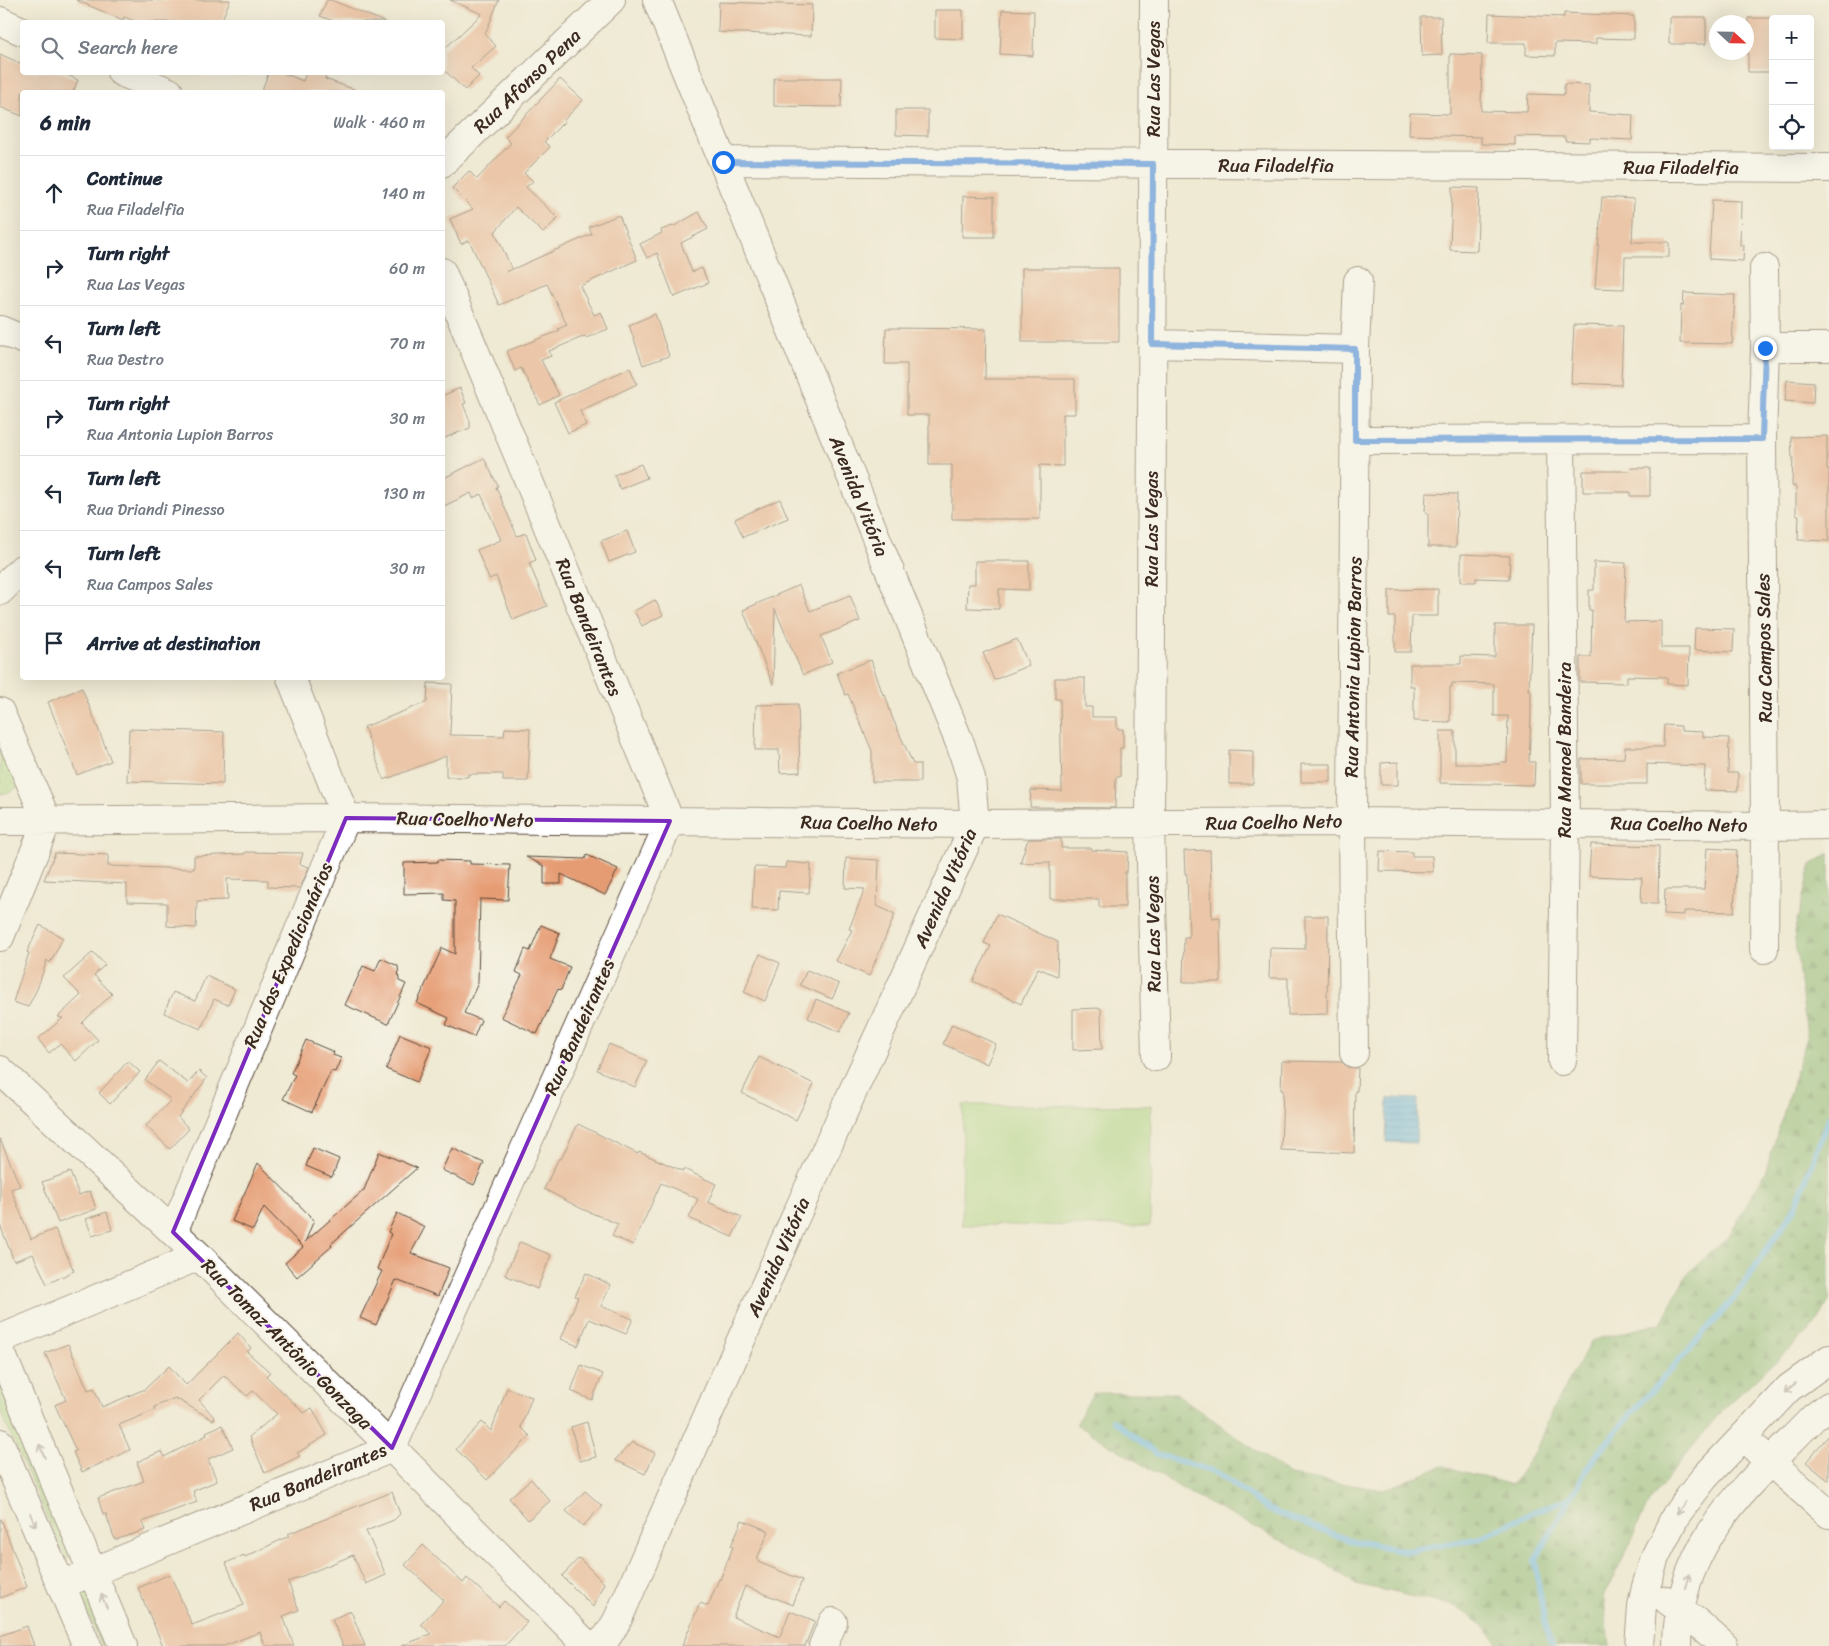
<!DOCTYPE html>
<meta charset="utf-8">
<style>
body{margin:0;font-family:Sriracha,sans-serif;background:#f6f6f7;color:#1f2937}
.controls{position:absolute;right:15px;top:15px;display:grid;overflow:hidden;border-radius:5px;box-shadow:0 5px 20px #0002}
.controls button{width:45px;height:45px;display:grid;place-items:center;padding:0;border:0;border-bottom:1px solid #e0e1e3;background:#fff;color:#1f2937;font:25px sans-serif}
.compass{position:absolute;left:1709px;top:15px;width:45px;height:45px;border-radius:50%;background:#fff;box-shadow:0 5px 20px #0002;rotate:112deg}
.stop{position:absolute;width:15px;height:15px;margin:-11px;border:4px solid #1a73e8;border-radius:50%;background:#fff}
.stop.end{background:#1a73e8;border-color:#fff;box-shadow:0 1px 5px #0008}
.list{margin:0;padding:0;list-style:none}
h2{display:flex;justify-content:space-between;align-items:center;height:65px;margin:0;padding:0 20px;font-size:21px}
h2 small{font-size:16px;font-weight:400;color:#747a83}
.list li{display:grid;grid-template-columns:32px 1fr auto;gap:15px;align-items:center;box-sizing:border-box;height:75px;padding:0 20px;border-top:1px solid #e0e1e3}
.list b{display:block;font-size:19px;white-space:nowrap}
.list p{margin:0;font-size:16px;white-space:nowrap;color:#747a83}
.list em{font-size:16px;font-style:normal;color:#747a83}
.icon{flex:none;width:28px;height:28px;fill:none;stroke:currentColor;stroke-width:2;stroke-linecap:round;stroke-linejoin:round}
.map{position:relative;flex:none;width:1829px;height:1646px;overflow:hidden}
.search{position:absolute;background:#fff;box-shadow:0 5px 20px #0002;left:20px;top:20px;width:425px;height:55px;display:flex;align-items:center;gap:12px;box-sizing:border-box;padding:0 18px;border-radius:5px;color:#747a83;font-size:19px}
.panel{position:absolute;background:#fff;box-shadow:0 5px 20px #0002;left:20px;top:90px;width:425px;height:590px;border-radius:5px}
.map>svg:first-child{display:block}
</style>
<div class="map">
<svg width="1829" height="1646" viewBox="0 0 1829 1646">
<defs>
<pattern id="green-dots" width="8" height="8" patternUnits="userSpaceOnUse" patternTransform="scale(1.25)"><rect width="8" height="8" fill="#aad682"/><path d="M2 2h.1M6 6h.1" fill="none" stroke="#93b870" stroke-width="1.8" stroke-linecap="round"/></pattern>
<pattern id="forest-firs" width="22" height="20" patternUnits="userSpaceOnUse" patternTransform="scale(1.25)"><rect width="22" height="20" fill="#87b770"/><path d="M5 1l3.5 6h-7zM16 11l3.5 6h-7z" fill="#70955b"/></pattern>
<pattern id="water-rules" width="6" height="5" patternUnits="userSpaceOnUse" patternTransform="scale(1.25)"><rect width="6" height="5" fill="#6ab7e3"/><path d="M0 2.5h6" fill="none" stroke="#5895b7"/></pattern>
</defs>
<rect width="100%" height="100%" fill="#f7f3e8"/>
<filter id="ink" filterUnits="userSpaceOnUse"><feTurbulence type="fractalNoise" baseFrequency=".02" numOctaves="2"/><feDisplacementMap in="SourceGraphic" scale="10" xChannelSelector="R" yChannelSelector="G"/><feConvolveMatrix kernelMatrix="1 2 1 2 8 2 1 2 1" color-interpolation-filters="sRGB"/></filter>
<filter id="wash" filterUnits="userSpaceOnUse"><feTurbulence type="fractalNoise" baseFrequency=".0096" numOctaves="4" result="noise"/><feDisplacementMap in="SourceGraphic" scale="20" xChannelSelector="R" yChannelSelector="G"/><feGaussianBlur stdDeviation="1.12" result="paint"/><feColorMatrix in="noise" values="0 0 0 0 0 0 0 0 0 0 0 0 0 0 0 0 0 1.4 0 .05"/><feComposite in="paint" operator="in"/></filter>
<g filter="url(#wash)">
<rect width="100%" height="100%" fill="#efead3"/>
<!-- green -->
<path fill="url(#green-dots)" stroke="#728050" d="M0 729 18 787 9 793 0 794Z
M0 1371 78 1555 66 1560 0 1411Z
M93 1590 117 1646H102L81 1596Z"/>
<!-- forest -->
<path fill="url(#forest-firs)" stroke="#617047" d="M1829 853V1301L1816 1325 1721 1411 1649 1502 1604 1598 1609 1646H1500L1483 1625 1455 1606 1356 1584 1323 1562 1194 1496 1076 1424 1093 1393H1176L1290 1475 1383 1490 1443 1466 1512 1485 1536 1450 1553 1408 1592 1340 1661 1323 1687 1274 1729 1236 1766 1170 1807 1037 1794 933 1811 865Z"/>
<!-- pitch -->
<path fill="#aad682" stroke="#728050" d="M963 1105 1151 1106 1150 1226 962 1225Z"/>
<!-- water -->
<path fill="url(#water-rules)" stroke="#527080" d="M1388 1098 1418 1099 1416 1143 1386 1142Z"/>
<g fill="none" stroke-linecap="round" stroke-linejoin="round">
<!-- stream -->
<path stroke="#6ab7e3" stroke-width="6" d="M1113 1420 1156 1454 1216 1472 1269 1510 1349 1540 1407 1551 1481 1538 1533 1512 1571 1498
M1551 1646 1544 1621 1535 1560 1591 1462 1623 1423 1732 1301 1795 1208 1829 1117"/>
</g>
<g id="blocks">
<!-- building -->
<path fill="#e69c73" d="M76 0H230L221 22H137L124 17 123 20Z
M327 0H331L385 22H336L320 16Z
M450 0H499L485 34 496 46 471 68 479 76 465 90 442 68V51L482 14Z
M719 2 812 5 811 36 718 32Z
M935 10H963V39L935 38Z
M1002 10 1034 11 1033 56 1000 54Z
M1564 13 1634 16V39L1596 38V44L1555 43V56L1526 55V43H1488L1489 14 1564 17Z
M1421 17H1441L1442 55 1422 56Z
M1669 17H1706V44H1669Z
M1748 18H1773V72H1748Z
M0 54 22 64V72H61L78 80 73 92H22V116L0 107Z
M1450 54 1482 55 1481 111 1527 112 1528 94 1564 95V84L1589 85V112L1633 115 1632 140 1590 138V142L1565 141V137L1515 136V145L1481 144V137L1409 135 1410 113 1450 114Z
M269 72H281L303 81 306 72H327L325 79 356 90V92H261Z
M774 78H842L841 107 774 106Z
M560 79 583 100 563 121 564 122 544 142 550 147 524 173 533 181 526 187 558 218 543 233 516 207 495 232 511 267 506 272 592 234 589 227 619 215 637 260 580 286 594 315 601 312 608 329 586 338 585 336 549 351 551 356 541 360 559 395 540 405 521 368 515 371 507 351 559 331 558 329 567 325 547 284 499 305 469 240 461 244 450 219 473 209 452 188 469 171 477 179 511 143 505 137Z
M896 110H928V136L896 135Z
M1452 187 1479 188 1477 251 1450 250Z
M963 196 994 197V237H962Z
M1602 197 1634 199 1632 242H1669V257H1625L1624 289 1595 288Z
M1712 200 1741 201 1740 245H1744L1743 261 1709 259Z
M699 212 708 229 681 243 692 272 702 268 708 283 674 297 657 253 647 258 640 244 662 233 661 230 676 225Z
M1022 268H1119V342H1022Z
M1684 293 1735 295 1732 344 1680 343 1681 305 1683 306Z
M655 314 669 356 643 365 629 325Z
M1574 325 1623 326 1621 385 1571 383Z
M886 328 986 329 985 379H1075V414H1063V466L1040 465V519H952V465H929V415H907V364H885Z
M630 368 637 384 580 411 586 425 568 433 554 402Z
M1787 380 1814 382 1813 403 1785 401Z
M460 388 466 403 463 404 470 421V428L442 439V396Z
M1827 436V470H1829V541L1798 540 1799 515H1796V486H1792L1793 457H1792L1791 437Z
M484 458 498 486 496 487 517 536 526 533 536 560 529 563 547 606 513 620 496 576 489 579 477 550 501 540 481 494 473 498 471 493 442 507V479Z
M641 464 647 478 620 489 614 475Z
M1631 468H1650V496H1630V492H1583V471H1630Z
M1426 493 1457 494 1456 547H1428V514L1425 513Z
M780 499 788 518 743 537 735 519Z
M627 531 635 552 609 562 601 541Z
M1461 554 1510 556 1509 579 1476 578V582H1461Z
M975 561H1029V590L999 589V609L967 608 968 584H975Z
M1594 562 1626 563 1624 622 1661 621V648H1689L1688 685 1667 684V677L1627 676V683L1580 682V657H1591L1592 610H1589V590H1594Z
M799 585 810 611 850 595 860 621 821 636 832 662 803 675 775 609 773 685 743 610Z
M1438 589V616H1412L1411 652H1395V617H1389V590Z
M655 600 663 615 642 626 634 611Z
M1495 625H1532L1529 690H1531V715L1529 762H1535L1534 785 1440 783V731H1455V764H1500V762H1507L1508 716H1494V684L1452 683V687H1450V722L1414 721V686H1410V664H1461V656L1495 657Z
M1695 628 1734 629 1733 652 1694 650Z
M1017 639 1029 665 994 680 983 653Z
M871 660 883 695 885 694 892 717 913 764H920V782H872V751L848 694 845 695 837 673Z
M1055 678H1085V707H1092V717H1117V729H1123V748H1120V777H1116L1115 808 1030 807 1031 790 1062 791 1060 699H1055Z
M428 683 452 684 450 735 504 736 505 728 530 729 528 781H503V774H468V777H446V756L384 780 364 727 427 702Z
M82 688 111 761 77 775 48 702Z
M798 704 800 772 780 773 779 750H755L756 705Z
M1664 725 1681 726V731L1703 732V737L1729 738 1728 773H1738V791L1704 790 1705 766 1647 764V784H1581V759L1624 758 1625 747H1663Z
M129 729 224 732 223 784 127 781Z
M1229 750 1253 751V784H1229Z
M1398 762V785H1381V763Z
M1301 764H1331V782H1301Z
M1029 839H1061V848H1091V850L1128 852 1127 872H1125V907H1099V899H1050V862L1020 863 1027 842Z
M1591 844 1659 846 1658 903H1641L1642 878 1589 876Z
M1707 848 1737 850 1734 912 1684 911V915L1664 914 1665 889H1704Z
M1210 850 1212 918 1220 917 1221 982H1183L1184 937H1189L1187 874H1185L1184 851Z
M1380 851 1412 852V856H1432L1433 872 1379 871Z
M245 852 303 853 300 864 309 867 300 888 268 887V880L227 879 228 900 197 901 196 928 167 926V903L127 902V884L44 880 55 853 108 855V866L194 869V856L245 854Z
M587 855 618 869 605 895 561 874V884H544V866L526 857 585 859Z
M846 858 879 860 877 906 895 914 869 976 836 961 852 930 849 929 865 889 845 888Z
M438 860 470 861V864L510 865 508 900 480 899 478 983 464 1013 481 1020 474 1037 446 1025 449 1018 417 1003 442 948 455 954V901L444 900V893L404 894V863L438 862Z
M786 862 811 864 809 893 779 891 778 910 752 909 754 867 785 868Z
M997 914 1058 942 1057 976 1038 968 1021 1004 973 981 991 946 984 943Z
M1305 916H1328L1327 1014 1288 1015V978H1269L1270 948 1305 949Z
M40 925 63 938 50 963 47 960 37 989 28 1007 13 1002 29 953 27 952Z
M541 925 560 933 550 959 570 967 561 990 558 989 537 1034 501 1017 522 975 516 972 525 949 530 951Z
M93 952 105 965 94 975 112 994 82 1023 98 1040 76 1061 60 1044 49 1053 38 1039 63 1018 58 1017 81 995 64 978Z
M760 954 780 963 765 1001 744 992Z
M381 958 398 966 399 981 406 984 388 1024 345 1005 363 966 375 971Z
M807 970 839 984 832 999 800 985Z
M206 976 235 989 228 1005 214 999 201 1029 164 1013 173 992 195 1001Z
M816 999 849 1013 840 1032 808 1018Z
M1101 1008 1102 1049 1073 1050V1009Z
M952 1024 996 1044 987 1064 943 1044Z
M400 1034 432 1047 417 1082 386 1069Z
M306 1040 334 1052 333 1055 341 1058 335 1072 331 1071 312 1112 283 1099 295 1075 291 1073Z
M609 1044 647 1061 635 1087 597 1070Z
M759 1057 814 1084 796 1120 742 1093Z
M128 1061 140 1072 110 1104 99 1093Z
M159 1061 188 1083 199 1071 207 1078 178 1117 189 1129 170 1149 146 1126 171 1100 145 1080Z
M1282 1061 1342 1062 1347 1067 1358 1068 1357 1091H1355L1354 1153 1281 1150 1283 1090H1281Z
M578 1124 638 1154 639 1152 683 1171 684 1169 716 1184 708 1202 742 1217 732 1237 689 1218 698 1199 661 1183 633 1245 612 1236 618 1224 582 1209 544 1189 559 1158 561 1159Z
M0 1139 20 1186 11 1189 31 1239 55 1229 74 1271 47 1284 33 1254 14 1261 0 1225Z
M313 1148 339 1159 332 1177 306 1166Z
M452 1148 484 1163 474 1185 442 1170Z
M379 1152 417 1168 331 1244 332 1246 297 1277 285 1263 303 1247 264 1207 253 1230 232 1221 258 1163 314 1220 305 1242 364 1190Z
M70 1172 79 1195 90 1191 96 1209 58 1223 42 1182Z
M107 1212 112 1230 92 1236 86 1219Z
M397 1213 425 1227 411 1253 449 1268 438 1296 396 1280 376 1325 360 1318 382 1271 377 1269 391 1234 388 1232Z
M520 1242 551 1255 537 1289 505 1275Z
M586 1273 611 1285 601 1306 633 1319 626 1334 589 1319 578 1346 561 1339 578 1297 575 1296Z
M238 1333 251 1348 247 1352 270 1372 266 1376 304 1413 312 1408 327 1435 297 1453 300 1456 265 1473 249 1437 277 1414 253 1391 247 1396 224 1375 199 1400 215 1418 213 1420 175 1398 154 1407 155 1410 119 1425 130 1450 82 1472 73 1452 76 1451 55 1405 66 1400 45 1353 68 1344 88 1390 94 1388 102 1407 145 1389 169 1366 186 1385Z
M581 1365 603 1374 592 1400 571 1391Z
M507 1388 532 1397 521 1427 530 1436 487 1480 456 1449 482 1422 491 1431Z
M587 1422 596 1457 580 1461 571 1427Z
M222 1425 233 1448 208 1459 217 1481 193 1491 197 1502 142 1522 145 1530 115 1540 106 1514H103L98 1498 144 1481 137 1462 162 1451 164 1457 207 1435 206 1432Z
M1829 1435V1481L1806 1462Z
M632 1442 655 1453 645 1474 615 1460Z
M531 1479 550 1501 528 1520 509 1498Z
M585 1491 602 1506 583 1526 566 1511Z
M392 1492 400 1514 394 1520 366 1531 386 1575 366 1584 353 1555 288 1582 299 1610 283 1616 294 1646H265L260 1632 224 1646H163L138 1588 170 1574 192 1625 244 1605 226 1563 244 1555 245 1557 289 1536 288 1534Z
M0 1519H1L27 1587 0 1598Z
M742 1520 769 1531 757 1559 759 1560 758 1562 802 1580 793 1605 745 1586 733 1617 780 1637 790 1611 815 1621 805 1646H682L700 1603 708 1606 719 1579 720 1580 733 1547 731 1546Z
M423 1545 463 1583 467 1578 499 1607 504 1601 527 1622 505 1646H402L431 1634 421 1624 444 1600 405 1565Z
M579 1558 604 1583 593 1607 562 1576Z
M351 1611 365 1646H343L332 1619Z
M27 1626 34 1646H0V1636Z"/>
</g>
</g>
<g filter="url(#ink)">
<use href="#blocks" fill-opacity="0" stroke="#564739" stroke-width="1"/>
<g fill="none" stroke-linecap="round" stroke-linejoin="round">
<!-- minor casing -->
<g stroke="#564739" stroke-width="30">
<path id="minor" d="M1154 0 1150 824 1156 1057
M0 21 22 31
M121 72 169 92
M723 161 1829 168
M442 163 611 0
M0 330 22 339
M1152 344 1355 349
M1765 347H1829
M1355 440 1762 439
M1561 440 1565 823 1562 1061
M0 591 22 569
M0 712 47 821 0 937
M0 821 346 818 975 824 1352 822 1765 826 1829 825
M1764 949 1765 826 1762 439 1765 347 1764 268
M1354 1053 1352 822 1355 349 1358 281
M0 1070 199 1256 392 1448 588 1646
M173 1232 346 818 291 678
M0 1339 199 1256
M0 1350 123 1646
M0 1443 87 1646
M1757 1450 1829 1514
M61 1585 392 1448 670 821 442 272
M1667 1600 1698 1623 1724 1646
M597 1646 607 1637 617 1621 794 1220 975 824 971 778 961 746 657 0
M823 1646 833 1622
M1639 1646 1642 1606 1646 1587 1655 1557 1676 1515 1704 1478 1789 1388 1829 1359
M1677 1646C1677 1542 1748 1486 1814 1417L1829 1406"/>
</g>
<!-- minor -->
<use href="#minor" stroke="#fff" stroke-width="28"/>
</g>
<!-- one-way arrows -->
<defs><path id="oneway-shaft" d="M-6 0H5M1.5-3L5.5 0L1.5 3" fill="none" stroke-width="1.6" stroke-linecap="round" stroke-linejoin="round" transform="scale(1.25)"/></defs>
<g stroke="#a79f9a">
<use href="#oneway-shaft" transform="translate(1790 1388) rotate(139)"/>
<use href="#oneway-shaft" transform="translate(42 1451) rotate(-113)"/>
<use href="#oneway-shaft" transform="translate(1681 1508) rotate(125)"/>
<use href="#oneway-shaft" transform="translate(33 1520) rotate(67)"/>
<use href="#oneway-shaft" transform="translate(1687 1581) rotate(-73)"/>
<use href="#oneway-shaft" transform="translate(104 1601) rotate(-113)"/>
</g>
</g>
<g fill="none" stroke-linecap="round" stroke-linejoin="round" filter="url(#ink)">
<!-- route -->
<path stroke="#1a73e8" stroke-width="6" d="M723 162 1153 164 1152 344 1355 349V440L1762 439 1765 348"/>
</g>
<!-- marked area -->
<path d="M0 0H1829V1646H0ZM346 818 670 821 392 1448 173 1232Z" fill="#efead3" fill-opacity=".55" fill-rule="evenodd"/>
<path fill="none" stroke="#7b2cbf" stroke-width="4" stroke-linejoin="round" d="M346 818 670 821 392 1448 173 1232Z"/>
<g text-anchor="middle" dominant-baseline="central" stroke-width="4" stroke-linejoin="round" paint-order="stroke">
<!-- street labels -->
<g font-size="19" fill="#3b2a1e" stroke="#f7f3e8">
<text transform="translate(1153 79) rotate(-90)">Rua Las Vegas</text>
<text transform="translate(527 81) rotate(-44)">Rua Afonso Pena</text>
<text x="1276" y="165">Rua Filadelfia</text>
<text x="1681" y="167">Rua Filadelfia</text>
<text transform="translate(859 496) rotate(68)">Avenida Vitória</text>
<text transform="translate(1151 529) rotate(-90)">Rua Las Vegas</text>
<text transform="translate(589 627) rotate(68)">Rua Bandeirantes</text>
<text transform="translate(1764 648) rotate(-91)">Rua Campos Sales</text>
<text transform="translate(1353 667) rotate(-89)">Rua Antonia Lupion Barros</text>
<text transform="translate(1564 750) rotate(-90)">Rua Manoel Bandeira</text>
<text transform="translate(465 819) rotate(1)">Rua Coelho Neto</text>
<text transform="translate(1274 822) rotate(-1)">Rua Coelho Neto</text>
<text transform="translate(869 823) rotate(1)">Rua Coelho Neto</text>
<text transform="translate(1679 824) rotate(1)">Rua Coelho Neto</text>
<text transform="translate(945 888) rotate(-66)">Avenida Vitória</text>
<text transform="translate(1153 934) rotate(-91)">Rua Las Vegas</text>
<text transform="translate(288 955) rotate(-67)">Rua dos Expedicionários</text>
<text transform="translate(579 1027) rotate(-66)">Rua Bandeirantes</text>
<text transform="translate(778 1257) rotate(-66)">Avenida Vitória</text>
<text transform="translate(287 1344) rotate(45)">Rua Tomaz Antônio Gonzaga</text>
<text transform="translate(318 1477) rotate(-23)">Rua Bandeirantes</text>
</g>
</g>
</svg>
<div class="controls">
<button>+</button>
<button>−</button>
<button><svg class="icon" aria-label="locate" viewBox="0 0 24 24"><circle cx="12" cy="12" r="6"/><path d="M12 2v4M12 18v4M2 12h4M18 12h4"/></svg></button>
</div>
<svg class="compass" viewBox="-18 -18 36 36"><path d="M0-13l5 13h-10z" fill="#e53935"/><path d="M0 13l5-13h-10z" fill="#747a83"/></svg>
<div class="stop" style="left:723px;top:162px"></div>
<div class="stop end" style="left:1765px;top:348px"></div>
<div class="search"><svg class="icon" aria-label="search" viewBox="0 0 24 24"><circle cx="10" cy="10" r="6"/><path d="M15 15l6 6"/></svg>Search here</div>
<section class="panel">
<h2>6 min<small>Walk · 460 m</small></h2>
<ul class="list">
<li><svg class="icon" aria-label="ahead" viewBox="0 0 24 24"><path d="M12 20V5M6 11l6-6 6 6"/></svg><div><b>Continue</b><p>Rua Filadelfia</p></div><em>140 m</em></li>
<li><svg class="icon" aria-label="right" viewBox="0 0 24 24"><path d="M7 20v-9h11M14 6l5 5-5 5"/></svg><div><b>Turn right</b><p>Rua Las Vegas</p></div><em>60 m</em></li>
<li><svg class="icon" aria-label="left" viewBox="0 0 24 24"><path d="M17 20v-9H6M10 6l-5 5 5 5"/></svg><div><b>Turn left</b><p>Rua Destro</p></div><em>70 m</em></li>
<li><svg class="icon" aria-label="right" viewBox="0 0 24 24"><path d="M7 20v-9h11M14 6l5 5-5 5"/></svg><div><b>Turn right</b><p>Rua Antonia Lupion Barros</p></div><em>30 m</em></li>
<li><svg class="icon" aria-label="left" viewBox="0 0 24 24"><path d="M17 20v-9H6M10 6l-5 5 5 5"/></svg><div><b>Turn left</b><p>Rua Driandi Pinesso</p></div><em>130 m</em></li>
<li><svg class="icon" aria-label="left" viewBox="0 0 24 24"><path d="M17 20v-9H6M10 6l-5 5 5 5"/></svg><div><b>Turn left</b><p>Rua Campos Sales</p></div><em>30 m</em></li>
<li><svg class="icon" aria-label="arrive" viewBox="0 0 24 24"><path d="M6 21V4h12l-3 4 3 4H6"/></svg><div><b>Arrive at destination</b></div></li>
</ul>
</section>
</div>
